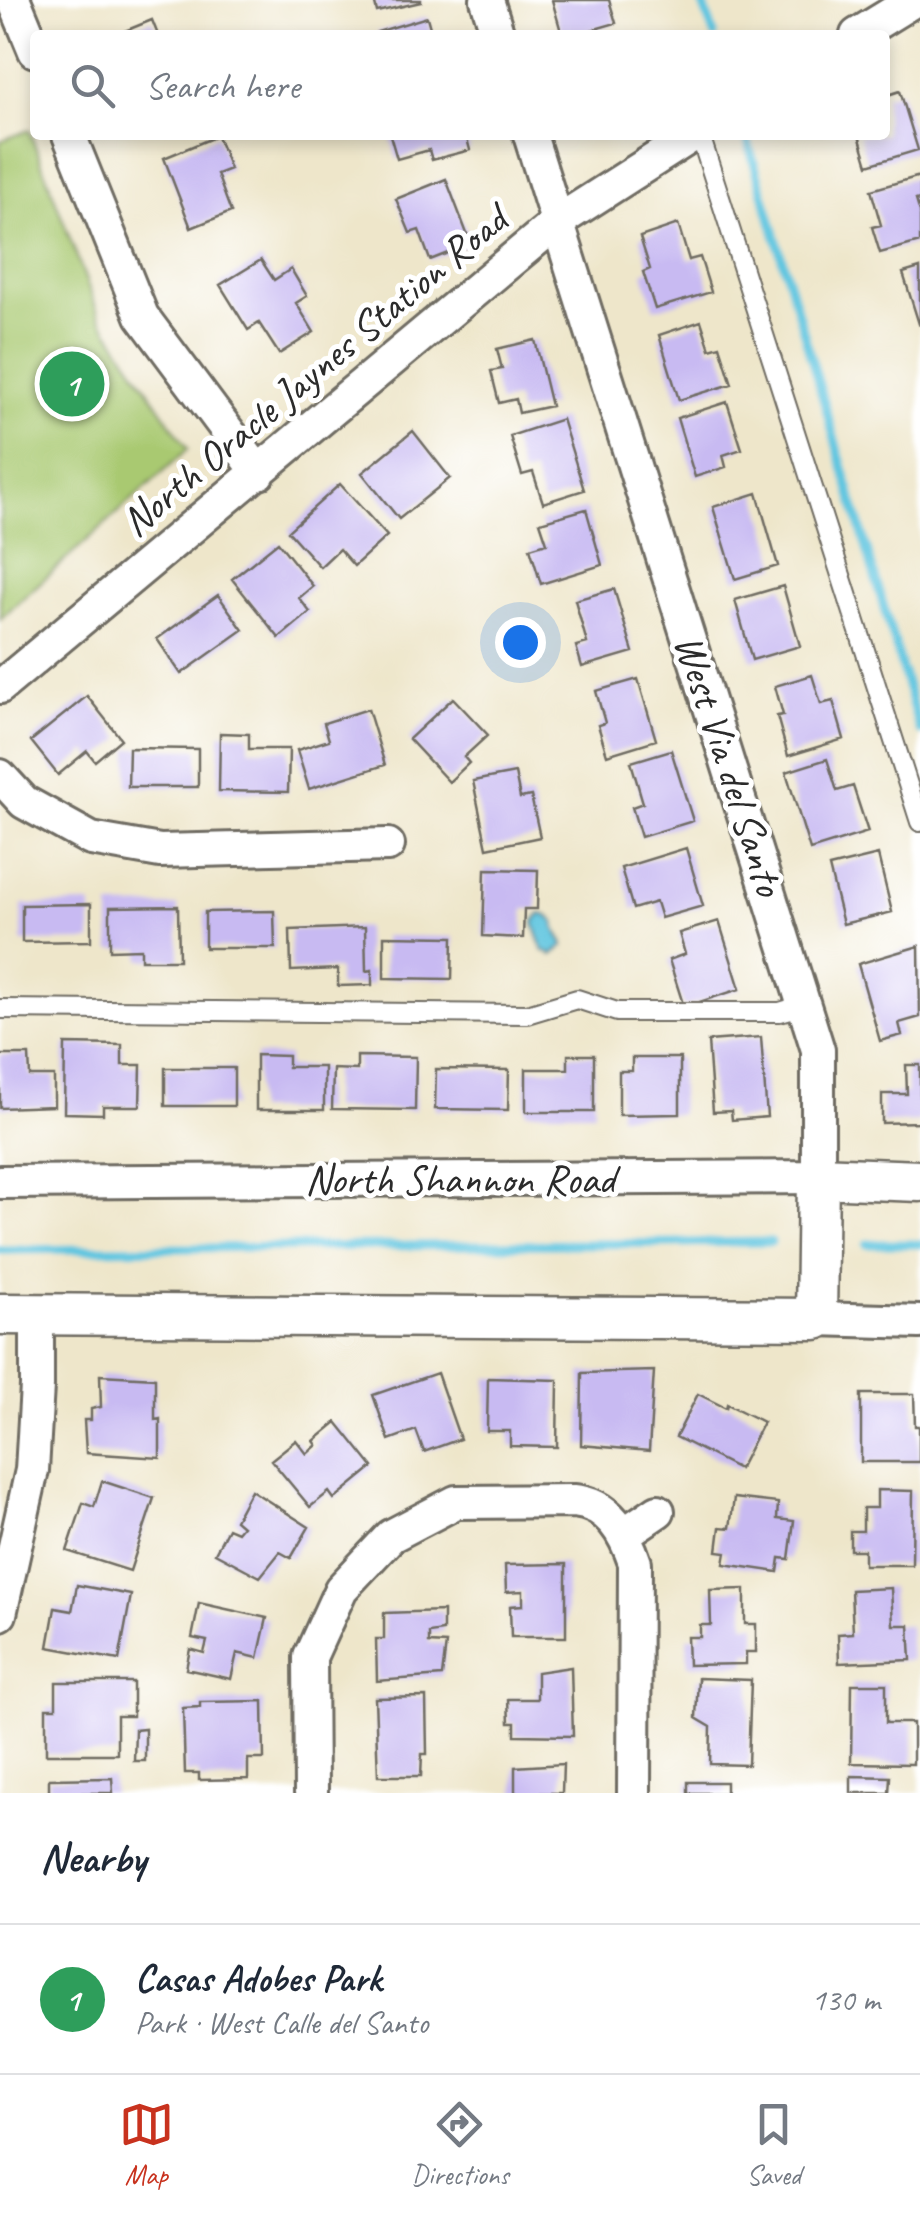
<!DOCTYPE html>
<meta charset="utf-8">
<style>
body{margin:0;font-family:Caveat,sans-serif;background:#f2f2f3;color:#1f2937}
.you{position:absolute;left:520px;top:642px;width:35px;height:35px;margin:-25px;border:8px solid #fff;border-radius:50%;background:#1a73e8;box-shadow:0 0 0 15px #1a73e833}
.badge{display:grid;place-items:center;width:65px;height:65px;border-radius:50%;background:#c8321e;color:#fff;font-size:32px;font-weight:700}
.pin{position:absolute;translate:-50% -50%;border:5px solid #fff;box-shadow:0 2px 10px #0006}
.list{margin:0;padding:0;list-style:none}
h2{display:flex;justify-content:space-between;align-items:center;height:130px;margin:0;padding:0 40px;font-size:42px}
h2 small{font-size:32px;font-weight:400;color:#747a83}
.list li{display:grid;grid-template-columns:65px 1fr auto;gap:30px;align-items:center;box-sizing:border-box;height:150px;padding:0 40px;border-top:2px solid #e0e1e3}
.list b{display:block;font-size:38px;white-space:nowrap}
.list p{margin:0;font-size:32px;white-space:nowrap;color:#747a83}
.list em{font-size:32px;font-style:normal;color:#747a83}
.icon{flex:none;width:55px;height:55px;fill:none;stroke:currentColor;stroke-width:2;stroke-linecap:round;stroke-linejoin:round}
.map{position:relative;flex:none;width:920px;height:1793px;overflow:hidden}
.search{position:absolute;background:#fff;box-shadow:0 5px 15px #0003;left:30px;right:30px;top:30px;height:110px;display:flex;align-items:center;gap:25px;box-sizing:border-box;padding:0 35px;border-radius:10px;color:#747a83;font-size:38px}
.sheet{height:280px;background:#fff}
nav{display:flex;justify-content:space-around;align-items:center;box-sizing:border-box;height:140px;border-top:2px solid #e0e1e3;background:#fff;font-size:28px;color:#747a83}
nav a{display:grid;justify-items:center;gap:5px}
nav .on{color:#c8321e}
.map>svg:first-child{display:block}
</style>
<div class="map">
<svg width="920" height="1793" viewBox="0 0 920 1793">
<rect width="100%" height="100%" fill="#fff"/>
<filter id="ink" filterUnits="userSpaceOnUse"><feTurbulence type="fractalNoise" baseFrequency=".01" numOctaves="2"/><feDisplacementMap in="SourceGraphic" scale="20" xChannelSelector="R" yChannelSelector="G"/><feConvolveMatrix kernelMatrix="1 2 1 2 8 2 1 2 1" color-interpolation-filters="sRGB"/></filter>
<filter id="wash" filterUnits="userSpaceOnUse"><feTurbulence type="fractalNoise" baseFrequency=".0048" numOctaves="4" result="noise"/><feDisplacementMap in="SourceGraphic" scale="40" xChannelSelector="R" yChannelSelector="G"/><feGaussianBlur stdDeviation="2.25" result="paint"/><feColorMatrix in="noise" values="0 0 0 0 0 0 0 0 0 0 0 0 0 0 0 0 0 1.4 0 .05"/><feComposite in="paint" operator="in"/></filter>
<g filter="url(#wash)">
<rect width="100%" height="100%" fill="#eee6ca"/>
<!-- green -->
<path fill="#a9c971" stroke="#6a7a4e" stroke-width="2.5" d="M29 130 100 318 188 449 0 619V141Z"/>
<!-- water -->
<path fill="#62c6e0" stroke="#467886" stroke-width="2.5" d="M541 914 548 916 555 922C556 936 562 936 564 946L552 955 543 950C541 942 534 927 534 921Z"/>
<g fill="none" stroke-linecap="round" stroke-linejoin="round">
<!-- stream -->
<path stroke="#62c6e0" stroke-width="9" d="M702 0 714 35
M746 135 920 731
M867 1244H920
M0 1250 771 1242"/>
</g>
<g id="blocks">
<!-- building -->
<path fill="#c8baf2" d="M374 0H421V2L377 12Z
M552 0H609L616 23 574 35H562Z
M427 17 432 35H378L377 32Z
M152 20 158 35H115Z
M900 91 918 150 868 165 859 135H885V96Z
M390 135H466L470 150 432 160 429 150 397 159Z
M217 136 230 169 217 174 231 212 191 228 164 158Z
M920 176V199L916 200 920 213V242L880 253 872 227 881 225 871 190Z
M446 179 471 244 430 260 419 230 410 233 396 199Z
M678 224 689 260 700 257 711 292 655 309 643 272 650 269 640 237Z
M261 260 274 280 291 269 307 296 296 303 314 332 279 354 259 323 248 330 220 285Z
M920 268V323L919 324 903 273Z
M701 321 710 349 720 346 732 384 679 400 659 335Z
M535 340 551 406 519 413 516 399 499 403 491 371 502 369 497 349Z
M727 402 742 449 723 455 726 467 695 477 677 418Z
M562 419 584 490 543 503 533 472 522 475 510 436Z
M413 431 450 478 399 519 362 473Z
M340 484 387 536 354 566 339 549 320 567 288 531Z
M757 493 778 566 735 579 713 507Z
M586 509 602 565 541 584 530 548 547 543 540 522Z
M278 542 313 586 299 598 310 612 279 638 232 579Z
M783 586 800 646 752 660 735 600Z
M614 589 633 652 582 667 576 646 587 643 575 600Z
M218 595 243 630 181 674 157 639Z
M812 675 821 704 833 701 844 739 788 756 777 716 783 715 775 686Z
M638 679 656 740 607 755 598 725 605 723 596 691Z
M87 696 121 739 95 761 87 751 58 775 31 741Z
M453 698 488 735 464 757 469 763 449 782 409 739Z
M368 709 385 765 309 789 297 750 329 740 324 723Z
M220 733 249 734V749H289L288 792 219 791Z
M129 748 198 749V787H128Z
M671 750 693 821 641 837 632 807 643 803 631 762Z
M827 759 837 791 853 786 868 832 810 850 786 772Z
M515 773 520 798 531 796 540 837 487 848 473 781Z
M686 848 703 906 661 918 656 902 633 909 621 868Z
M878 855 892 912 843 924 829 867Z
M485 869 538 870 537 909H524L523 938 483 936Z
M91 904V941L22 942V905Z
M178 906 179 960H141V949L110 950V907Z
M274 911 275 948H205V912Z
M719 921 740 989 684 1007 669 960 685 954 679 933Z
M365 927 366 971 372 970V985L338 986V969L291 971 290 930Z
M384 936 453 937 452 979 384 978Z
M919 946 920 1017 899 1023 902 1035 880 1041 858 964Z
M761 1037 767 1117 732 1120 731 1111 713 1112 708 1041Z
M65 1044 122 1045V1065H141L140 1106H103V1114L64 1113Z
M0 1055H29L30 1076H54V1106L0 1108Z
M256 1055 288 1056V1067H324V1110H256Z
M568 1055H594V1112H526V1069H568Z
M357 1056 416 1057 415 1110 332 1109 333 1069 357 1070Z
M632 1058H680V1114L619 1115V1071H632Z
M906 1065H920V1122L882 1123V1094H907Z
M165 1068H234V1106H165Z
M436 1069 509 1070 508 1110 435 1109Z
M654 1371 649 1451 581 1445 582 1373Z
M437 1373 460 1439 424 1452 416 1430 389 1440 373 1395Z
M100 1375 155 1378V1420L160 1419V1458L86 1453 84 1420H91V1409L101 1407Z
M488 1378 558 1380 557 1447 510 1446V1431H487Z
M698 1394 726 1408 727 1404 763 1422 739 1469 676 1437Z
M861 1394H914L915 1426H919V1462H861Z
M337 1422 373 1467 334 1499 329 1492 310 1507 271 1460 296 1440 307 1454 317 1445 314 1441Z
M102 1481 154 1498 130 1571 67 1551 83 1503 94 1507Z
M251 1490 309 1527 291 1558 280 1552 260 1577 215 1553 228 1528 237 1532 242 1526 235 1520Z
M877 1490 913 1491 912 1565H864V1550H850V1531H863V1508H877Z
M734 1498 778 1503 777 1519 794 1521 789 1559 780 1558 778 1572 724 1564 726 1552 717 1551 720 1527 730 1528Z
M566 1564V1637H511L510 1606 523 1605V1591L506 1592 505 1565Z
M77 1585 131 1595 119 1660 48 1647 55 1608 72 1611Z
M891 1588 893 1625H909L911 1660 839 1663 838 1634 853 1633 851 1590Z
M745 1589V1624H756V1652H746V1664L688 1665 687 1637H700V1625H711L710 1590Z
M199 1603 267 1618 258 1658 237 1653 231 1679 186 1669 190 1649 204 1653 207 1641 192 1638Z
M443 1611V1631L429 1633V1643L446 1644 442 1676 377 1681 376 1639H384V1613Z
M571 1667 573 1736 515 1735V1723H509L508 1699H537V1672Z
M698 1678 751 1680 748 1765 710 1764 711 1727 696 1718Z
M56 1682H133V1716H117V1754H46V1708H56Z
M852 1684H886V1723H913V1764L851 1763Z
M426 1697 427 1754H422L421 1776H378L375 1698Z
M263 1701 264 1759H248V1779L199 1780V1773H185L183 1708 200 1707V1702Z
M145 1729V1761H134L135 1730Z
M563 1764 562 1793H515V1767Z
M851 1776 890 1777 889 1793H851Z
M112 1778 113 1793H49V1779Z
M688 1782H726V1793H688Z"/>
</g>
</g>
<g filter="url(#ink)">
<use href="#blocks" fill-opacity="0" stroke="#6f6c63" stroke-width="2.5"/>
<g fill="none" stroke-linecap="round" stroke-linejoin="round">
<!-- service casing -->
<g stroke="#6f6c63" stroke-width="22">
<path id="service" d="M700 135 920 822
M0 1009 527 1014 577 999 617 1012H780L804 1005"/>
</g>
<!-- minor casing -->
<g stroke="#6f6c63" stroke-width="38">
<path id="minor" d="M14 0 35 51
M487 0 498 35
M857 35 914 0
M69 135 142 316 259 473
M0 687 557 222 693 135
M0 776 24 802 91 839 160 851 388 845
M0 1182 818 1177V1050L530 135
M816 1319 920 1322
M624 1534 658 1511
M0 1614 32 1470 37 1386V1314
M311 1793 310 1657 341 1589 391 1536 456 1502 574 1501C609 1504 625 1533 635 1563L634 1793"/>
</g>
<!-- tertiary casing -->
<g stroke="#6f6c63" stroke-width="45">
<path id="tertiary" d="M0 1314 816 1319 818 1177 920 1181"/>
</g>
<!-- service -->
<use href="#service" stroke="#fff" stroke-width="18"/>
<!-- minor -->
<use href="#minor" stroke="#fff" stroke-width="32"/>
<!-- tertiary -->
<use href="#tertiary" stroke="#fff" stroke-width="40"/>
</g>
</g>
<g text-anchor="middle" dominant-baseline="central" stroke-width="10" stroke-linejoin="round" paint-order="stroke">
<!-- street labels -->
<g font-size="42" fill="#2b2b2b" stroke="#fff">
<text transform="translate(314 371) rotate(-40)">North Oracle Jaynes Station Road</text>
<text transform="translate(729 765) rotate(72)">West Via del Santo</text>
<text x="460" y="1179">North Shannon Road</text>
</g>
</g>
</svg>
<div class="you"></div>
<div class="pin badge" style="left:72px;top:384px;background:#2e9e5b">1</div>
<div class="search"><svg class="icon" aria-label="search" viewBox="0 0 24 24"><circle cx="10" cy="10" r="6"/><path d="M15 15l6 6"/></svg>Search here</div>
</div>
<section class="sheet">
<h2>Nearby<small></small></h2>
<ul class="list">
<li><span class="badge" style="background:#2e9e5b">1</span><div><b>Casas Adobes Park</b><p>Park · West Calle del Santo</p></div><em>130 m</em></li>
</ul>
</section>
<nav>
<a class="on"><svg class="icon" aria-label="map" viewBox="0 0 24 24"><path d="M3 6l6-2 6 2 6-2v14l-6 2-6-2-6 2zM9 4v14M15 6v14"/></svg>Map</a>
<a><svg class="icon" aria-label="directions" viewBox="0 0 24 24"><path d="M12 3l9 9-9 9-9-9zM9 14v-3h6M13 9l2 2-2 2"/></svg>Directions</a>
<a><svg class="icon" aria-label="saved" viewBox="0 0 24 24"><path d="M7 4h10v16l-5-4-5 4z"/></svg>Saved</a>
</nav>
